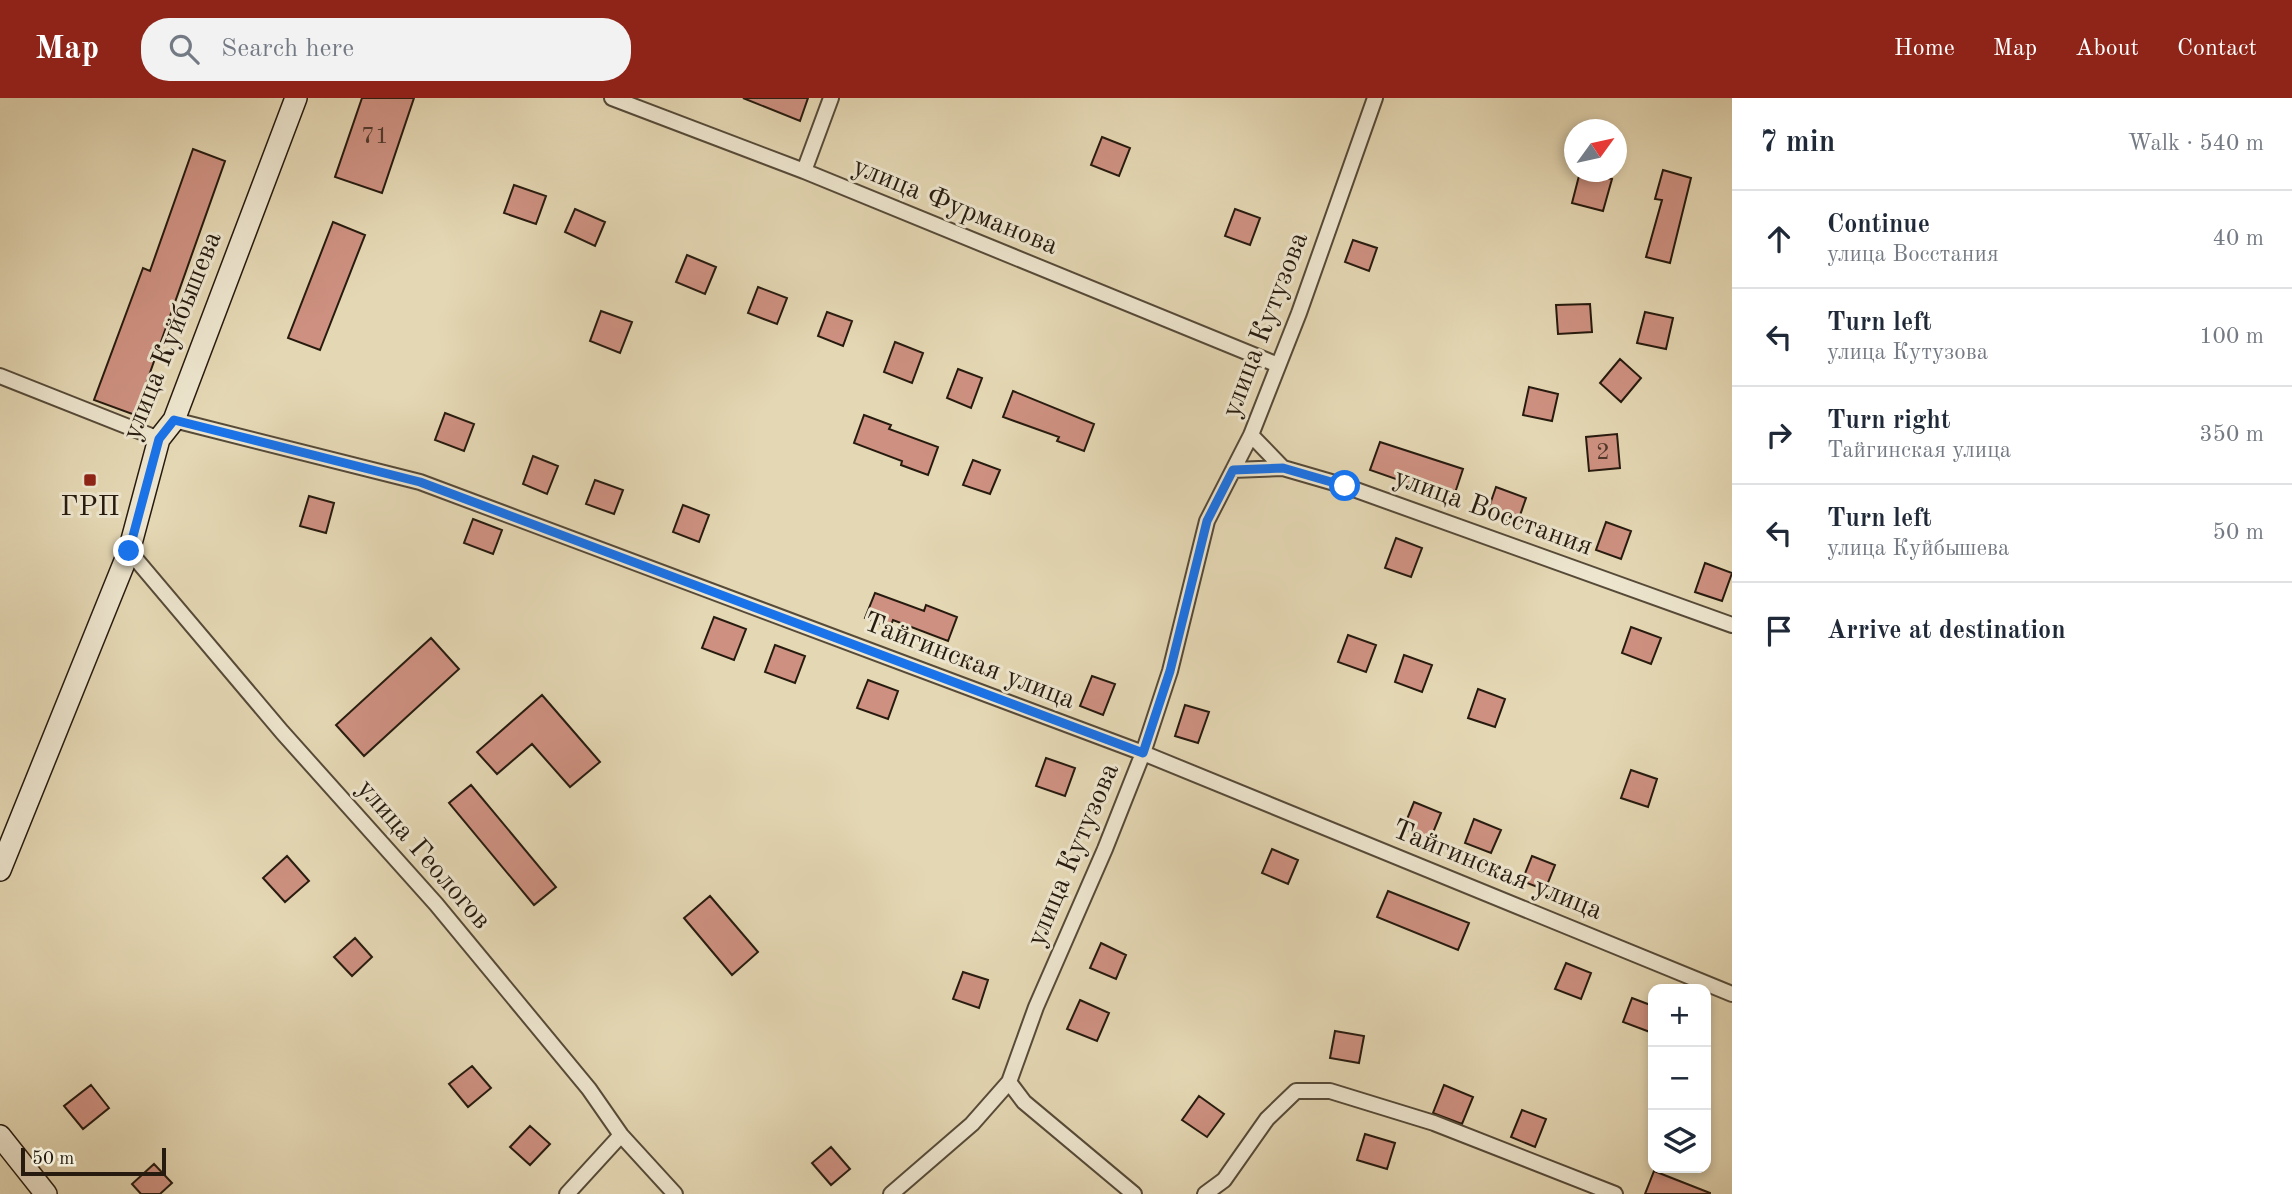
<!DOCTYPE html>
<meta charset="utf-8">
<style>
body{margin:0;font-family:"Old Standard TT",serif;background:#f2f2f3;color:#1f2937}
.controls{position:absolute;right:21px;bottom:21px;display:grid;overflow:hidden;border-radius:14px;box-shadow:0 4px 10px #0003}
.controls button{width:63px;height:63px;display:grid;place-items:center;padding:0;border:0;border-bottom:2px solid #e0e1e3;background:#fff;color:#1f2937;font:35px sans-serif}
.compass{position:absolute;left:1564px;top:21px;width:63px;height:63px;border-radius:50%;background:#fff;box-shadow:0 4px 10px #0003;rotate:57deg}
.scale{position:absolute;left:21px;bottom:18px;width:145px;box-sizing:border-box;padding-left:7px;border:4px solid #271b0f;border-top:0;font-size:19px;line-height:24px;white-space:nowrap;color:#271b0f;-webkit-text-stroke:5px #ede5ce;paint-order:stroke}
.stop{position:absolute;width:21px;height:21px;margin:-16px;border:5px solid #1a73e8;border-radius:50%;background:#fff}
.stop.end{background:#1a73e8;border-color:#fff;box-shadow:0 2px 7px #0008}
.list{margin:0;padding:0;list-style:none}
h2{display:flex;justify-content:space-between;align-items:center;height:91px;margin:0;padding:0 28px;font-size:30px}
h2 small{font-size:23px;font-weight:400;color:#747a83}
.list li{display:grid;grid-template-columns:46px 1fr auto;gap:21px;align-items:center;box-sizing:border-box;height:98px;padding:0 28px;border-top:2px solid #e0e1e3}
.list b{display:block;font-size:26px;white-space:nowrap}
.list p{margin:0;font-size:23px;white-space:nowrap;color:#747a83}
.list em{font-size:23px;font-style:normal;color:#747a83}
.icon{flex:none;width:38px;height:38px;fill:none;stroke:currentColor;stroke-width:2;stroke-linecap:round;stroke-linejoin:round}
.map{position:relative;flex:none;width:1732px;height:1096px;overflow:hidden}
header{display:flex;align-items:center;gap:42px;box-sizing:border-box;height:98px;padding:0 35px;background:#8f2418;color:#fff}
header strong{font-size:33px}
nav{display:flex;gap:38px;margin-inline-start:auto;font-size:24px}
.search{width:490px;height:63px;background:#f2f2f3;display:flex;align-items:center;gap:18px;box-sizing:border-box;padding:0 24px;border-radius:28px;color:#747a83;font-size:26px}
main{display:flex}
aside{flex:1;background:#fff}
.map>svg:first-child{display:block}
</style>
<header>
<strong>Map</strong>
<div class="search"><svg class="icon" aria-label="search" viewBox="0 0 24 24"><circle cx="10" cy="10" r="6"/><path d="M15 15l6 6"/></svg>Search here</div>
<nav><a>Home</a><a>Map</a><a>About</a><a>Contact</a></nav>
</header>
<main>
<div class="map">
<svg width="1732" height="1096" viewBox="0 0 1732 1096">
<rect width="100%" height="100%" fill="#e4d7b3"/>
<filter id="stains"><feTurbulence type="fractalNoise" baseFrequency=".00286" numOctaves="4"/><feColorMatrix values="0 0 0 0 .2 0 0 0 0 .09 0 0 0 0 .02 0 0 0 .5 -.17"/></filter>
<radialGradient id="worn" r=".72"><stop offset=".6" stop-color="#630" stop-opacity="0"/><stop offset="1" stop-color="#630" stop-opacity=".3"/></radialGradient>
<!-- building -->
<path fill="#ce9181" stroke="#271b0f" stroke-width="2" d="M362 0H414L382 95 335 79Z
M743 0H808L800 23Z
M1102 39 1130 50 1119 78 1091 67Z
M193 51 225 63 135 317 94 302 143 170 150 173Z
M1663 72 1691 80 1670 165 1646 159 1662 102 1655 101Z
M1580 74 1612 81 1603 113 1572 105Z
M514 87 546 98 536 126 504 115Z
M575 111 605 124 595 148 565 134Z
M1235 111 1260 120 1250 147 1225 138Z
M333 124 365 137 320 252 288 240Z
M1353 142 1377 150 1369 173 1345 164Z
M687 157 716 169 705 196 676 184Z
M758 189 787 200 777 226 748 215Z
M1590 206 1592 234 1558 236 1556 207Z
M601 213 632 224 620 255 590 243Z
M827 214 852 223 843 248 818 238Z
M1645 214 1673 220 1666 251 1637 245Z
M895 244 923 255 912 285 884 274Z
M1620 261 1641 280 1621 304 1600 285Z
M958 271 982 280 971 310 947 300Z
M1529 289 1558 296 1552 323 1523 317Z
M1013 293 1094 326 1084 353 1057 343 1059 339 1003 319Z
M445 315 474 326 464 353 435 342Z
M864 317 891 327 889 331 938 349 928 377 901 367 902 363 854 345Z
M1617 336 1620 370 1589 373 1586 339Z
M1380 344 1463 371 1453 401 1370 372Z
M533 358 558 368 547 396 523 386Z
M973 362 1000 372 990 396 963 387Z
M595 382 623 392 614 416 586 406Z
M1496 389 1526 400 1517 426 1487 415Z
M309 398 334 405 326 435 300 428Z
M683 407 709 417 699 444 673 434Z
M473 421 502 432 493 456 464 445Z
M1606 424 1631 433 1621 461 1596 452Z
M1396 440 1422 450 1411 479 1385 470Z
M1705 465 1732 475 1722 503 1695 494Z
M875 495 924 513 926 507 957 519 948 543 893 522 890 530 865 520Z
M714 519 746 531 734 562 702 550Z
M1631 529 1661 540 1651 566 1622 555Z
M1348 537 1376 547 1366 574 1338 564Z
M431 540 459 571 364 658 336 627Z
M775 547 805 558 795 585 765 574Z
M1404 557 1432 567 1422 594 1395 584Z
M1092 578 1115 586 1103 617 1080 608Z
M868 582 898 593 888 621 857 610Z
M1478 591 1505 601 1495 629 1468 620Z
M542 597 600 664 570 689 532 646 497 676 477 654Z
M1185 607 1209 614 1198 645 1175 638Z
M1046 660 1075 670 1065 698 1036 688Z
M1631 672 1657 681 1648 709 1621 700Z
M471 687 556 789 534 807 449 705Z
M1414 704 1441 715 1430 742 1403 731Z
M1474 721 1501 732 1491 755 1465 745Z
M1272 751 1298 762 1288 786 1262 775Z
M287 758 309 783 285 804 263 780Z
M1532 758 1555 767 1545 792 1522 783Z
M1388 793 1469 825 1458 852 1377 819Z
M710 798 758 854 732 877 684 820Z
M355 840 372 859 352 878 334 859Z
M1101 845 1126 857 1116 881 1090 870Z
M1566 865 1591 875 1581 901 1555 891Z
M963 874 988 882 979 910 953 901Z
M1632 900 1653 908 1650 934 1623 924Z
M1080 902 1109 915 1097 943 1067 931Z
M1335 933 1364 938 1359 965 1330 960Z
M472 968 491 990 468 1009 449 986Z
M91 987 109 1010 83 1031 64 1008Z
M1444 987 1473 999 1462 1026 1433 1015Z
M1199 998 1224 1016 1207 1039 1182 1022Z
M1522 1012 1546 1021 1535 1049 1511 1039Z
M530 1028 550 1046 530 1067 510 1049Z
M1365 1036 1395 1045 1387 1071 1357 1062Z
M831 1049 850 1071 831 1087 812 1065Z
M154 1066 172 1085 160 1096H141L132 1086Z
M1654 1073 1710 1095V1096H1645Z"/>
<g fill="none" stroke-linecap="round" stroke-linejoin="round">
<!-- street casing -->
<g stroke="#564a38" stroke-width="18">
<path id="street" d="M612 0 804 73 1278 267
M804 73 831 0
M0 278 159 341
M174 322 420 384 1143 655 1732 896
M1251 337 1283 370
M1233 372 1283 370 1345 388 1732 527
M129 453 282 634 436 806 589 991 621 1037 675 1096
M1009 984 1024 1004 1134 1096
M567 1096 621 1037
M891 1096 972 1026 1009 984 1036 909 1105 751 1143 655 1170 573 1207 423 1251 337 1299 215 1375 0
M1205 1096 1224 1082 1267 1021 1296 993H1330L1434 1025 1615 1096"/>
</g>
<!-- secondary casing -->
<g stroke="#271b0f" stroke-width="24">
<path id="secondary" d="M0 772 129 453 159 341 174 322 296 0
M0 1038 46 1096"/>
</g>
<!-- street -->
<use href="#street" stroke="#ede5ce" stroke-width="14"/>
<!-- secondary -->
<use href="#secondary" stroke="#ede5ce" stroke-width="21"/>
</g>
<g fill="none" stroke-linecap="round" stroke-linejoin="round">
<!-- route -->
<path stroke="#1a73e8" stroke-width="9" d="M129 453 159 341 174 322 420 384 1143 655 1170 573 1207 423 1233 372 1283 370 1345 388"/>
</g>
<!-- markers -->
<rect fill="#8f2418" stroke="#ede5ce" stroke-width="2.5" x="83" y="375" width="14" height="14" rx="3.5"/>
<g text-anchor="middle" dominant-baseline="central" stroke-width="6" stroke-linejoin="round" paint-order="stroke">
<!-- number labels -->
<g font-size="24" fill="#51382c">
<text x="375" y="39">71</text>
<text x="1603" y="355">2</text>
</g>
<!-- street labels -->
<g font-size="28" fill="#271b0f" stroke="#ede5ce">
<text transform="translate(955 109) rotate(22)">улица Фурманова</text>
<text transform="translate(1266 227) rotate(-69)">улица Кутузова</text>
<text transform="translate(173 238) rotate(-68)">улица Куйбышева</text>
<text transform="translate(1493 415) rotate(20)">улица Восстания</text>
<text transform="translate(969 564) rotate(21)">Тайгинская улица</text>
<text transform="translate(423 757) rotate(49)">улица Геологов</text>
<text transform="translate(1074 757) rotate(-67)">улица Кутузова</text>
<text transform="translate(1497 773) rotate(22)">Тайгинская улица</text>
</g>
<!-- poi labels -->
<g font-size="28" fill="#271b0f" stroke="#ede5ce">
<text x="90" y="410">ГРП</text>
</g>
</g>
<rect width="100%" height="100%" filter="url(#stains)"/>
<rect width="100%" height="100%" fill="url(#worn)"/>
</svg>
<div class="controls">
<button>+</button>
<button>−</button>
<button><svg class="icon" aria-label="layers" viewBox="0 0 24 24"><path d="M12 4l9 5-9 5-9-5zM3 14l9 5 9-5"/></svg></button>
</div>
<svg class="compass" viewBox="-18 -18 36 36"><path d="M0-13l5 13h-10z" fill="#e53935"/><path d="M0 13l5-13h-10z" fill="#747a83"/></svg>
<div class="scale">50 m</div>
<div class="stop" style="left:1345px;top:388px"></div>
<div class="stop end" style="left:129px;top:453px"></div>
</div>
<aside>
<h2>7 min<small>Walk · 540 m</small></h2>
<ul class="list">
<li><svg class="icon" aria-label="ahead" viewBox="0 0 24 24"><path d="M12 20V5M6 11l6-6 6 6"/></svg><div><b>Continue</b><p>улица Восстания</p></div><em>40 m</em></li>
<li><svg class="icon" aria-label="left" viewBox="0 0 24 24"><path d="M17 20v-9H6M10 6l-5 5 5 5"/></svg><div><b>Turn left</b><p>улица Кутузова</p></div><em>100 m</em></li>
<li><svg class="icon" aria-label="right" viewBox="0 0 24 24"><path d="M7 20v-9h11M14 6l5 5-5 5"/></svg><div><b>Turn right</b><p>Тайгинская улица</p></div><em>350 m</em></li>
<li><svg class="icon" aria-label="left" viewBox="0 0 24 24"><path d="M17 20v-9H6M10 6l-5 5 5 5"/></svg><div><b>Turn left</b><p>улица Куйбышева</p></div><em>50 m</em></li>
<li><svg class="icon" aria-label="arrive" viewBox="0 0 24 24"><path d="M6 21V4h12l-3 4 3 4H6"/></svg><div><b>Arrive at destination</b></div></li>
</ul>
</aside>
</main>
